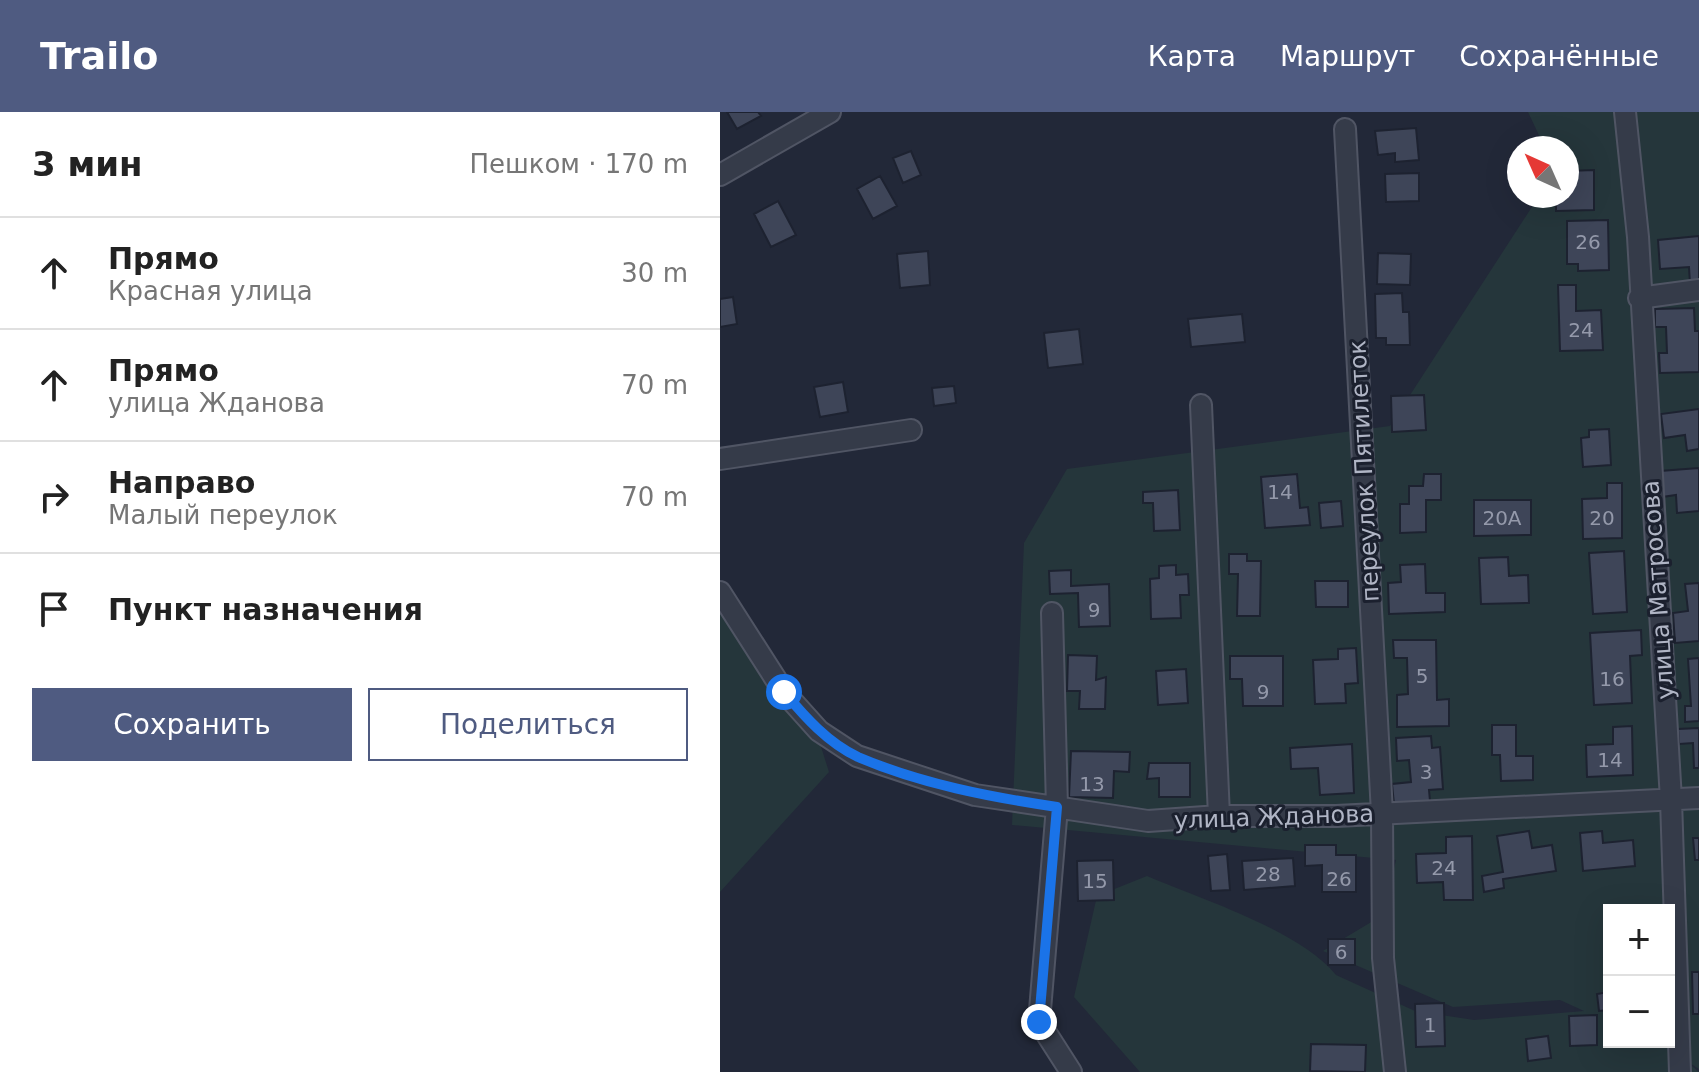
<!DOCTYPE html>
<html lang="ru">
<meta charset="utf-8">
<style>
body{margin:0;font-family:"DejaVu Sans",sans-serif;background:#f6f6f6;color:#222}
.controls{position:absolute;right:24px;bottom:24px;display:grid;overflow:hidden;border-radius:0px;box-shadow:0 8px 32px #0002}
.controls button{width:72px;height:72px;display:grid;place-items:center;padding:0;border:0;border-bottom:2px solid #e0e0e0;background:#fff;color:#222;font:40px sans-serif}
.compass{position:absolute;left:787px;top:24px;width:72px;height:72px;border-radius:50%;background:#fff;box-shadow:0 8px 32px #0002;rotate:315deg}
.stop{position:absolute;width:24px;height:24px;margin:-18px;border:6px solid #1a73e8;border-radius:50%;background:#fff}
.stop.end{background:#1a73e8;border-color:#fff;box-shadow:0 2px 8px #0008}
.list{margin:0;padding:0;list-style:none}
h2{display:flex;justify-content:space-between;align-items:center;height:104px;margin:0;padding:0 32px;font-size:34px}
h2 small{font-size:26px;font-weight:400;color:#767676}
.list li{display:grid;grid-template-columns:52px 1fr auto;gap:24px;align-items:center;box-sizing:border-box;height:112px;padding:0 32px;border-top:2px solid #e0e0e0}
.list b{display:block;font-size:30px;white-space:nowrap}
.list p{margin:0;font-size:26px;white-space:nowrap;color:#767676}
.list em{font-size:26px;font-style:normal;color:#767676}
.actions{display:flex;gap:16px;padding:24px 32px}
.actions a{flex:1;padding:18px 0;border:2px solid #4f5b81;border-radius:0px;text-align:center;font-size:28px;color:#4f5b81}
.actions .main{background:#4f5b81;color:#fff}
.icon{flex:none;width:44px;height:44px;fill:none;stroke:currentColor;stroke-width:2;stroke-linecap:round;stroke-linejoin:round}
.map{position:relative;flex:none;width:979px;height:960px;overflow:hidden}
header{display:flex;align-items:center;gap:48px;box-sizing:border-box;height:112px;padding:0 40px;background:#4f5b81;color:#fff}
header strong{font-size:38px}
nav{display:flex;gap:44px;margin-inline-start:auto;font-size:28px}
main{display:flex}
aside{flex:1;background:#fff}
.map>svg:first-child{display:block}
</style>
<header>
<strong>Trailo</strong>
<nav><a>Карта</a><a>Маршрут</a><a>Сохранённые</a></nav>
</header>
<main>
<aside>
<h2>3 мин<small>Пешком · 170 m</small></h2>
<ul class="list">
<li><svg class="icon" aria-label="ahead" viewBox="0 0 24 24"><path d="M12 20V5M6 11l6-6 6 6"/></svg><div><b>Прямо</b><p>Красная улица</p></div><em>30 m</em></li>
<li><svg class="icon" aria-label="ahead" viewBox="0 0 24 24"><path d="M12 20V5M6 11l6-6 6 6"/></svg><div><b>Прямо</b><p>улица Жданова</p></div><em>70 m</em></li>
<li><svg class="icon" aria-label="right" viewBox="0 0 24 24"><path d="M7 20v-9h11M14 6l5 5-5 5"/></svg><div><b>Направо</b><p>Малый переулок</p></div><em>70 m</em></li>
<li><svg class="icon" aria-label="arrive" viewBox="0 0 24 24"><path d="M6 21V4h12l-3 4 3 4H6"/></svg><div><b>Пункт назначения</b></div></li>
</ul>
<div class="actions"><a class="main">Сохранить</a><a>Поделиться</a></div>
</aside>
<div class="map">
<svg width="979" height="960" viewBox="0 0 979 960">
<rect width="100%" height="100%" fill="#222838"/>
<!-- green -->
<path fill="#25363b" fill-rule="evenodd" d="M808 0H979V957L965 948 979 960H420L354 885 377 784 427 764C481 787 579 818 616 863L695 899 754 908 864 899 840 888 733 895 603 839 663 803 676 748 292 713 304 431 347 357 670 314 819 84H847V36H825ZM889 798H949V930H889Z
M0 497 90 600 109 660 0 780Z"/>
<!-- building -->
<path fill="#3e4558" stroke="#1d2230" stroke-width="2" d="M7 0H38L41 4 17 17Z
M696 16 699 48 675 50V41L658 43 655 19Z
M191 39 201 63 183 71 173 46Z
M874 58V98L836 99V84H847V59Z
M699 61V89L666 90 665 62Z
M160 64 177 94 153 107 137 77Z
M58 89 76 123 51 135 34 102Z
M888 108 889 158 858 159V152H847V109Z
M979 124V171L970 172 969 155 940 157 938 128Z
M208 139 210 173 180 176 177 142Z
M658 141 691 142 690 173 657 172Z
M838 173H856V199L881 198 883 238 840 239Z
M682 181 683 200H689L690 233H666V226H656L655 182Z
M13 185 17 212 0 215V187Z
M974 196 975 219H979V260L940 261 939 241H947L946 215H935V197Z
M522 202 525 230 471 235 468 207Z
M359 217 363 252 328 256 324 221Z
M123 270 128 300 100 305 94 275Z
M234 274 236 291 214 294 212 276Z
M704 283 706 318 672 320 671 284Z
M979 297V337L967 339 965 323 944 326 941 302Z
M889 317 891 353 863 355 861 326 869 325V318Z
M979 356V399L957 401 956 383 942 385 940 359Z
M577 362 580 396 588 395 590 413 545 416 541 365Z
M704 362H721V388H706V420L680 421V392H689V374H703Z
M887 371H902V426L863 427 862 387 887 386Z
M458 378 460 418 434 419 433 391H423V380Z
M754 388H811V423L754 424Z
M621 389 623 414 601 416 599 391Z
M904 439 907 500 873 502 869 441Z
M509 442H527V449H541L540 504H517L518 462H509Z
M788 445 789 464 808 463 809 491 761 492 759 446Z
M705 452 706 481H725V500L669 502 668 471 681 470 680 453Z
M456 453V463L468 462 469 483H460L461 506 431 507 430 467 439 466V454Z
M351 458V474L389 472 390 514 359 515 358 481 330 482 329 459Z
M595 469H628V495H596Z
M979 471V529L955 531 953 501 968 499 965 472Z
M921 518 922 543 910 544 912 591 874 593 870 521Z
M673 528H716L717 588 729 587V614L677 615V583L688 582 687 546H674Z
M636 536 638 571 625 572 626 591 595 592 593 548 618 547V537Z
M348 543 377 544 376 568 386 565 385 597H359L360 579H347Z
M510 544H563V594H523L522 567H510Z
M979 546V609L965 610V594H971L968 547Z
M466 557 468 591 438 593 436 559Z
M772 613H796V644H813V668L781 669 780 643H772Z
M912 614 913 663 867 665 866 633 893 632V615Z
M979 616V656H974L973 631 959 632 958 617Z
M711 624 712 636 720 635 723 677 709 678 710 689 674 692 672 672 691 670 689 648 677 649 676 626Z
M632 632 634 681 600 683 598 656 571 657 570 636Z
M351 639 410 640 409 660 394 659 393 686 349 685Z
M429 651H470V685H439V666L427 667Z
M809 719 812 736 832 733 836 759 783 767 784 776 764 780 762 764 783 760 777 724Z
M882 719 883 731 913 728 915 754 863 759 860 721Z
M752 724 753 788H724L723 770 697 771 696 742 726 741V725Z
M973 726H979V748H975Z
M585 733H616V743H636V780H602V753L585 754Z
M507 742 510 778 491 779 488 744Z
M573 746 575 774 524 778 522 749Z
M393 748 394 788 358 789 357 749Z
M608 827H635V853H608Z
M889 845V898L879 899 877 882 889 880 884 846Z
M972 860H979V902H973Z
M724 891 725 934 696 935 695 892Z
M877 903V933L850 934 849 904Z
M828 924 831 946 808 949 806 927Z
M591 932 646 933 645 960 590 959Z"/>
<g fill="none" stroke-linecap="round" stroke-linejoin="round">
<!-- minor casing -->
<g stroke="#505564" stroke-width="24">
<path id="minor" d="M905 0 918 125 951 688 960 960
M625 17 662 701 663 846 675 960
M0 63 110 0
M919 186 979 178
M481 293 499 704
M0 347 191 318
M0 480 64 580 99 619 137 644 255 683 428 709 499 704H616L979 686
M332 501 337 695 319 910 351 960"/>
</g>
<!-- minor -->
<use href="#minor" stroke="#353b49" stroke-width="20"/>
</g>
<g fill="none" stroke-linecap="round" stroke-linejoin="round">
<!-- route -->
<path stroke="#1a73e8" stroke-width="10" d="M64 580C85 605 108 631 138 645 201 672 270 685 337 695L319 910"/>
</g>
<g text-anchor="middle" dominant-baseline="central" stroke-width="6" stroke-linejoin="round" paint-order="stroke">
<!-- number labels -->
<g font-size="20" fill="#9499aa">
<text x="868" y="130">26</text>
<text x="861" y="218">24</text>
<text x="560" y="380">14</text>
<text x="782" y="406">20А</text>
<text x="882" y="406">20</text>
<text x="374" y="498">9</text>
<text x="702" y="564">5</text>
<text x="892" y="567">16</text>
<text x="543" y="580">9</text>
<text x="890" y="648">14</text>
<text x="706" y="660">3</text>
<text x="372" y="672">13</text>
<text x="724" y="756">24</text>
<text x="548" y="762">28</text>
<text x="619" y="767">26</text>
<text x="375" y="769">15</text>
<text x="621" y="840">6</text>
<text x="710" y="913">1</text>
</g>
<!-- street labels -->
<g font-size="24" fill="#b0b5c5" stroke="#1b202e">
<text transform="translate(644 359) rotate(-93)">переулок Пятилеток</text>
<text transform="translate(938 478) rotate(-94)">улица Матросова</text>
<text transform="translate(554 705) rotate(-2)">улица Жданова</text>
</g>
</g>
</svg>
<div class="controls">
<button>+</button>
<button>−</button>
</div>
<svg class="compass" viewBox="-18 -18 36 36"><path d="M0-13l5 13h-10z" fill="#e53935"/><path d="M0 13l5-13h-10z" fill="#767676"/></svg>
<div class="stop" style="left:64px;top:580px"></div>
<div class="stop end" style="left:319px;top:910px"></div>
</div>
</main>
